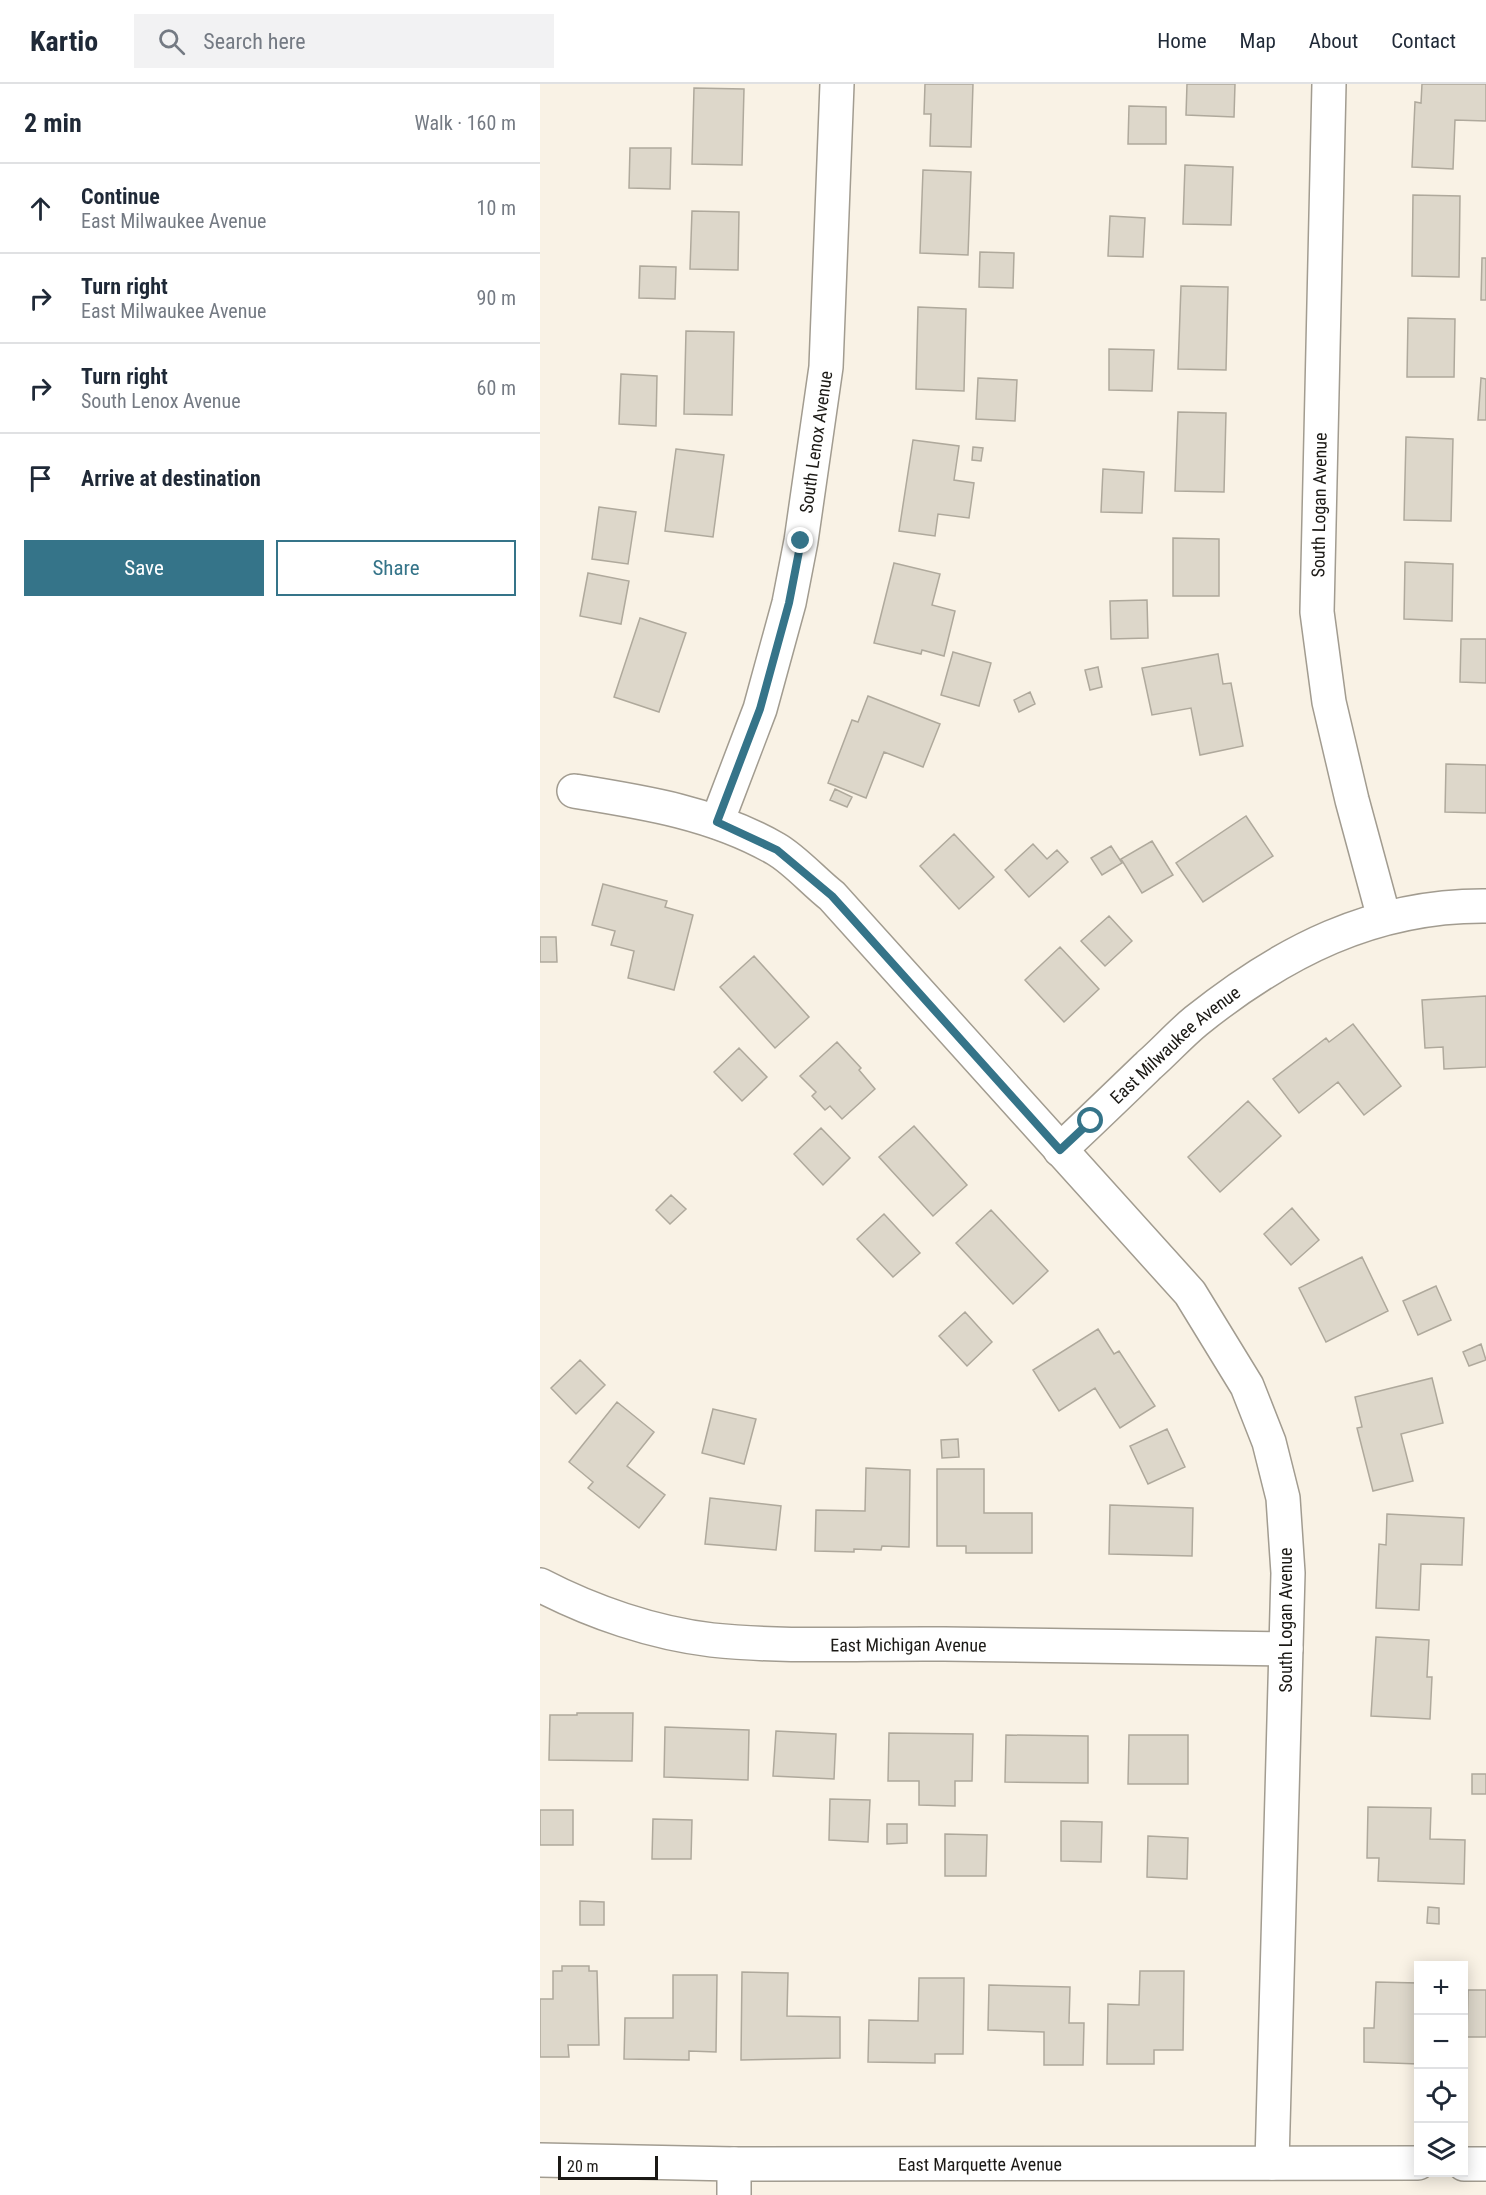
<!DOCTYPE html>
<meta charset="utf-8">
<style>
body{margin:0;font-family:"Roboto Condensed",sans-serif;background:#f2f2f3;color:#1f2937}
.controls{position:absolute;right:18px;bottom:18px;display:grid;overflow:hidden;border-radius:0px;box-shadow:0 3px 15px #0003}
.controls button{width:54px;height:54px;display:grid;place-items:center;padding:0;border:0;border-bottom:2px solid #e0e1e3;background:#fff;color:#1f2937;font:30px sans-serif}
.scale{position:absolute;left:18px;bottom:15px;width:100px;box-sizing:border-box;padding-left:6px;border:3px solid #1b1915;border-top:0;font-size:16px;line-height:21px;white-space:nowrap;color:#1b1915;-webkit-text-stroke:4px #fff;paint-order:stroke}
.stop{position:absolute;width:18px;height:18px;margin:-14px;border:4px solid #357489;border-radius:50%;background:#fff}
.stop.end{background:#357489;border-color:#fff;box-shadow:0 2px 6px #0008}
.list{margin:0;padding:0;list-style:none}
h2{display:flex;justify-content:space-between;align-items:center;height:78px;margin:0;padding:0 24px;font-size:26px}
h2 small{font-size:20px;font-weight:400;color:#747a83}
.list li{display:grid;grid-template-columns:39px 1fr auto;gap:18px;align-items:center;box-sizing:border-box;height:90px;padding:0 24px;border-top:2px solid #e0e1e3}
.list b{display:block;font-size:22px;white-space:nowrap}
.list p{margin:0;font-size:20px;white-space:nowrap;color:#747a83}
.list em{font-size:20px;font-style:normal;color:#747a83}
.actions{display:flex;gap:12px;padding:18px 24px}
.actions a{flex:1;padding:14px 0;border:2px solid #357489;border-radius:0px;text-align:center;font-size:21px;color:#357489}
.actions .main{background:#357489;color:#fff}
.icon{flex:none;width:33px;height:33px;fill:none;stroke:currentColor;stroke-width:2;stroke-linecap:round;stroke-linejoin:round}
.map{position:relative;flex:none;width:946px;height:2111px;overflow:hidden}
header{display:flex;align-items:center;gap:36px;box-sizing:border-box;height:84px;padding:0 30px;background:#fff;border-bottom:2px solid #e0e1e3}
header strong{font-size:28px}
nav{display:flex;gap:33px;margin-inline-start:auto;font-size:21px}
.search{width:420px;height:54px;background:#f2f2f3;display:flex;align-items:center;gap:15px;box-sizing:border-box;padding:0 21px;border-radius:0px;color:#747a83;font-size:22px}
main{display:flex}
aside{flex:1;background:#fff}
.map>svg:first-child{display:block}
</style>
<header>
<strong>Kartio</strong>
<div class="search"><svg class="icon" aria-label="search" viewBox="0 0 24 24"><circle cx="10" cy="10" r="6"/><path d="M15 15l6 6"/></svg>Search here</div>
<nav><a>Home</a><a>Map</a><a>About</a><a>Contact</a></nav>
</header>
<main>
<aside>
<h2>2 min<small>Walk · 160 m</small></h2>
<ul class="list">
<li><svg class="icon" aria-label="ahead" viewBox="0 0 24 24"><path d="M12 20V5M6 11l6-6 6 6"/></svg><div><b>Continue</b><p>East Milwaukee Avenue</p></div><em>10 m</em></li>
<li><svg class="icon" aria-label="right" viewBox="0 0 24 24"><path d="M7 20v-9h11M14 6l5 5-5 5"/></svg><div><b>Turn right</b><p>East Milwaukee Avenue</p></div><em>90 m</em></li>
<li><svg class="icon" aria-label="right" viewBox="0 0 24 24"><path d="M7 20v-9h11M14 6l5 5-5 5"/></svg><div><b>Turn right</b><p>South Lenox Avenue</p></div><em>60 m</em></li>
<li><svg class="icon" aria-label="arrive" viewBox="0 0 24 24"><path d="M6 21V4h12l-3 4 3 4H6"/></svg><div><b>Arrive at destination</b></div></li>
</ul>
<div class="actions"><a class="main">Save</a><a>Share</a></div>
</aside>
<div class="map">
<svg width="946" height="2111" viewBox="0 0 946 2111">
<rect width="100%" height="100%" fill="#f9f2e5"/>
<!-- building -->
<path fill="#ddd7ca" stroke="#afa99c" stroke-width="1.5" d="M385 0H433L431 63 390 62 391 30H384Z
M647 0H695L694 33 646 31Z
M882 0H946V37L915 36 913 85 872 83 875 18 881 19Z
M154 4 204 5 202 81 152 80Z
M589 22 626 23V60H588Z
M90 64H131L130 105 89 104Z
M645 81 693 83 691 141 643 140Z
M383 86 431 88 428 171 380 169Z
M873 111 920 112 919 193 872 192Z
M152 127 199 128 198 186 150 185Z
M570 132 605 134 603 173 568 172Z
M440 168 474 169 473 204 439 203Z
M942 174H946V216H941Z
M100 182 136 183 135 215 99 214Z
M641 202 688 203 686 286 638 285Z
M378 223 426 225 424 307 376 305Z
M868 234 915 235 914 293H867Z
M146 247 194 248 192 331 144 330Z
M569 265 614 266 612 307 569 306Z
M81 290 117 292 116 342 79 340Z
M438 294 477 296 475 337 436 335Z
M941 294 946 295V336H938Z
M638 328 686 329 684 408 635 407Z
M866 353 913 355 911 437 864 436Z
M373 356 419 362 414 396 434 399 429 434 398 430 395 452 359 447Z
M433 363 443 364 441 377 432 376Z
M136 365 184 371 173 453 125 447Z
M563 385 604 388 602 429 561 428Z
M59 423 96 428 88 480 52 475Z
M633 454 679 455V512H633Z
M865 478 913 480 912 537 864 535Z
M354 479 400 490 392 521 415 527 404 572 382 566 381 570 334 559Z
M48 489 89 497 81 540 40 532Z
M607 516 608 554 571 555 570 517Z
M100 534 146 549 119 628 74 613Z
M921 555H946V599L920 598Z
M413 568 451 579 439 622 401 611Z
M678 570 683 600 691 599 703 662 660 671 651 624 612 631 602 584Z
M558 583 562 603 550 606 545 586Z
M490 608 495 620 479 628 474 616Z
M328 612 400 640 383 683 344 668 326 714 288 699 312 636 318 638Z
M906 680 946 681V729L905 728Z
M295 705 312 713 307 723 290 716Z
M706 732 733 772 663 818 636 779Z
M414 750 454 793 419 825 380 782Z
M612 757 633 791 602 809 581 775Z
M493 760 507 775 517 766 528 778 489 813 465 786Z
M571 762 582 779 562 791 551 774Z
M63 800 127 817 125 823 153 831 134 906 88 894 94 867 71 861 75 847 52 841Z
M569 832 592 857 565 882 541 857Z
M0 853H16L17 878H0Z
M520 863 559 905 524 938 485 896Z
M214 872 269 933 235 964 180 903Z
M946 912V983L904 985 903 963 885 964 882 916Z
M813 940 861 1002 824 1031 798 998 759 1029 733 995 786 954 789 958Z
M297 958 321 984 319 986 335 1005 302 1035 290 1022 285 1026 272 1012 276 1008 260 992Z
M199 964 227 993 202 1017 174 988Z
M708 1017 741 1052 680 1108 648 1073Z
M374 1042 427 1101 393 1132 339 1073Z
M281 1044 310 1074 283 1101 254 1070Z
M131 1111 146 1125 130 1140 116 1126Z
M752 1124 779 1156 751 1181 724 1150Z
M451 1126 508 1187 473 1220 416 1159Z
M344 1130 380 1169 353 1193 317 1155Z
M822 1173 848 1227 786 1258 759 1204Z
M896 1202 911 1236 878 1251 863 1217Z
M425 1228 452 1258 427 1282 399 1252Z
M558 1245 574 1270 579 1267 615 1322 580 1344 555 1304 519 1327 493 1286Z
M941 1260 946 1276 929 1282 923 1268Z
M40 1276 65 1301 36 1330 11 1304Z
M892 1294 903 1339 861 1350 873 1397 833 1407 817 1344 822 1343 815 1313Z
M77 1318 114 1348 87 1382 125 1411 99 1444 48 1404 53 1398 29 1378Z
M173 1325 216 1335 204 1380 162 1369Z
M627 1345 645 1383 608 1400 590 1362Z
M418 1355 419 1373 402 1374 401 1356Z
M326 1384 370 1386 369 1463 342 1462 341 1466 314 1465V1468L275 1467 276 1426 325 1427Z
M397 1385H444V1429H492V1469H426V1462H397Z
M170 1414 241 1422 236 1466 165 1460Z
M570 1421 653 1424 652 1472 569 1470Z
M847 1430 924 1434 922 1481 881 1480 879 1526 836 1524 839 1460 846 1461Z
M836 1553 889 1556 887 1593H892L890 1635 831 1632Z
M37 1629H93L92 1677 9 1676 10 1631H37Z
M125 1643 209 1646 208 1696 124 1693Z
M236 1647 296 1650 294 1695 233 1692Z
M349 1649 433 1650 432 1697H415V1722L379 1721V1697H348Z
M466 1651 548 1652V1699L465 1698Z
M589 1651H648V1700H588Z
M932 1690H946V1710H932Z
M290 1715 330 1716 328 1758 289 1756Z
M828 1723 891 1724 890 1755 925 1756 924 1800 838 1797 839 1774H827Z
M0 1726H33V1761H0Z
M113 1735 152 1736 151 1775H112Z
M521 1737 562 1738 561 1778 521 1777Z
M347 1740H367V1759L347 1760Z
M405 1750 447 1751 446 1792H405Z
M608 1752 648 1754 647 1795 607 1793Z
M40 1817 64 1818V1841H40Z
M888 1823 899 1824V1840L887 1839Z
M22 1882H49V1887H57L59 1961H28L29 1973H0V1915H13V1887H22Z
M600 1887H644L643 1966H614V1980H567L568 1920 599 1921Z
M202 1888 248 1889 247 1932 300 1933V1974L201 1976Z
M133 1891H177L176 1968 149 1967V1976L84 1975 85 1934H133Z
M379 1894H424L423 1970H395V1979L328 1978 329 1936 378 1937Z
M836 1898 878 1899V1980L824 1978V1944H834Z
M449 1901 530 1903 529 1939H544L543 1981H504V1948L448 1946Z
M928 1906H946V1953H927Z"/>
<g fill="none" stroke-linecap="round" stroke-linejoin="round">
<!-- minor casing -->
<g stroke="#a29c90" stroke-width="36">
<g id="minor">
<path d="M789 0 777 528 789 618 812 716 844 834"/>
<path d="M34 707C103 718 174 729 236 765 255 776 274 798 292 812L650 1209 707 1302 729 1358 743 1414 748 1489 732 2079"/>
<path id="s1" d="M177 738 220 625 249 519 261 457 286 283 297 0"/>
<path id="s2" d="M520 1066C550 1038 580 1009 609 981 625 967 639 951 656 937 742 868 833 821 946 822"/>
<path id="s3" d="M0 1501C52 1528 113 1549 172 1556 249 1564 327 1559 404 1560 518 1562 632 1564 746 1565"/>
<path id="s4" d="M0 2076 194 2080 878 2079"/>
<path d="M924 2080H946"/>
<path d="M194 2111V2080"/>
</g>
</g>
<!-- minor -->
<use href="#minor" stroke="#fff" stroke-width="33"/>
</g>
<g fill="none" stroke-linecap="round" stroke-linejoin="round">
<!-- route -->
<path stroke="#357489" stroke-width="8" d="M261 457 249 519 220 625 177 738 237 766 292 812 520 1066 551 1037"/>
</g>
<g text-anchor="middle" dominant-baseline="central" stroke-width="4.5" stroke-linejoin="round" paint-order="stroke">
<!-- street labels -->
<g font-size="18" fill="#1b1915" stroke="#fff">
<text stroke="none"><textPath href="#s1" startOffset="394">South Lenox Avenue</textPath></text>
<text transform="translate(779 421) rotate(-89)">South Logan Avenue</text>
<text stroke="none"><textPath href="#s2" startOffset="156">East Milwaukee Avenue</textPath></text>
<text transform="translate(745 1536) rotate(-90)">South Logan Avenue</text>
<text stroke="none"><textPath href="#s3" startOffset="378">East Michigan Avenue</textPath></text>
<text stroke="none"><textPath href="#s4" startOffset="440">East Marquette Avenue</textPath></text>
</g>
</g>
</svg>
<div class="controls">
<button>+</button>
<button>−</button>
<button><svg class="icon" aria-label="locate" viewBox="0 0 24 24"><circle cx="12" cy="12" r="6"/><path d="M12 2v4M12 18v4M2 12h4M18 12h4"/></svg></button>
<button><svg class="icon" aria-label="layers" viewBox="0 0 24 24"><path d="M12 4l9 5-9 5-9-5zM3 14l9 5 9-5"/></svg></button>
</div>
<div class="scale">20 m</div>
<div class="stop" style="left:551px;top:1037px"></div>
<div class="stop end" style="left:261px;top:457px"></div>
</div>
</main>
